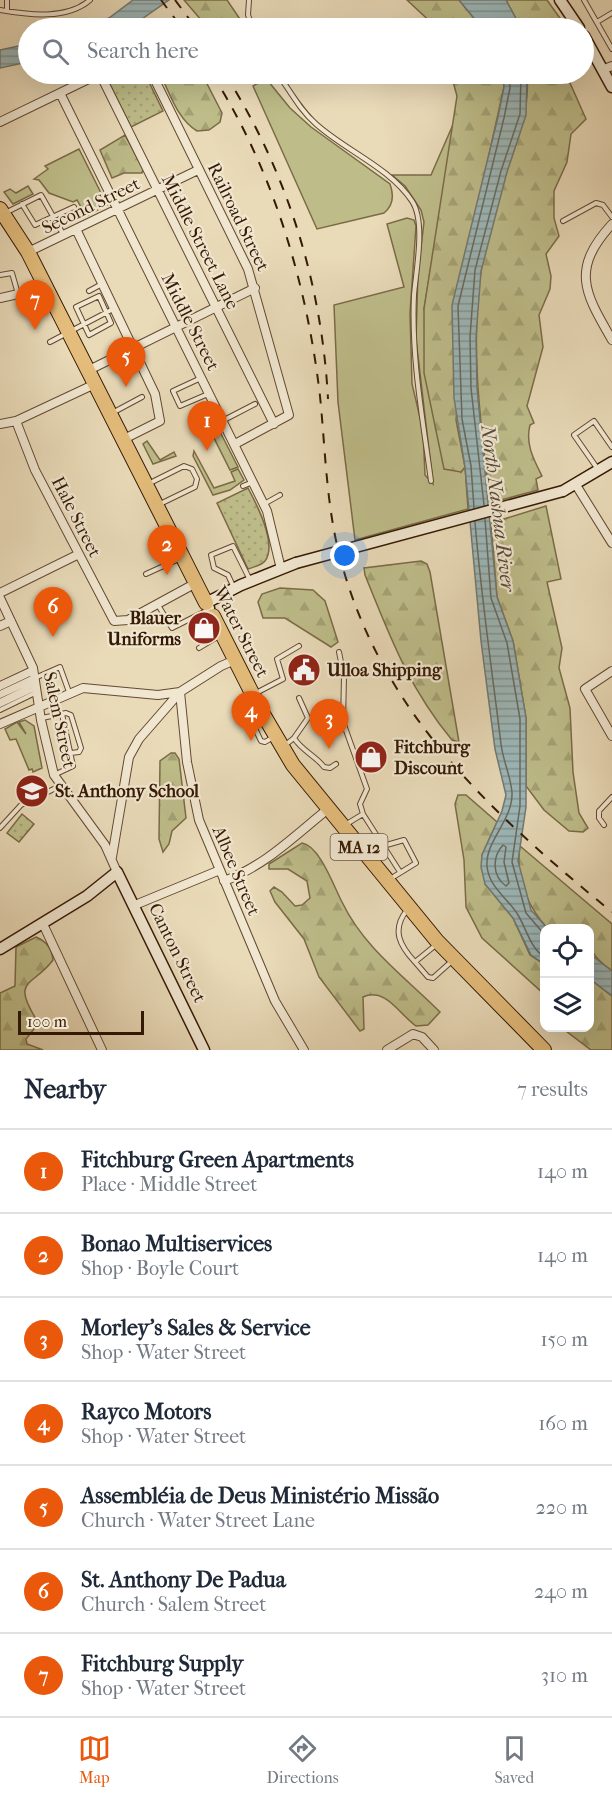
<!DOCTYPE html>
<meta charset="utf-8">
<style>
body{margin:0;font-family:"IM FELL French Canon",serif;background:#f6f6f7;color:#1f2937}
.controls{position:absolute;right:18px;bottom:18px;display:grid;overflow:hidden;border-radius:12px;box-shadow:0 6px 24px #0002}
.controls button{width:54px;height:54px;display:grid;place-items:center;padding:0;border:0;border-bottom:2px solid #e0e1e3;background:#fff;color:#1f2937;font:30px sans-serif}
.scale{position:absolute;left:18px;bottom:15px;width:126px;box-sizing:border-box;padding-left:6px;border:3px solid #351904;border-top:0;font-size:16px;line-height:21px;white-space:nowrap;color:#351904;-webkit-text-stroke:4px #f1e7d1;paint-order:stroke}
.you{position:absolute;left:345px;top:556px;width:21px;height:21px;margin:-15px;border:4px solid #fff;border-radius:50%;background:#1a73e8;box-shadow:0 0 0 9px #1a73e833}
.badge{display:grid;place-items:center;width:39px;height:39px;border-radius:50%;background:#ea580c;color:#fff;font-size:20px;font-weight:700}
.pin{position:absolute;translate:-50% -50px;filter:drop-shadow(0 2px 3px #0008)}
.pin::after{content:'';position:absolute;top:32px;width:21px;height:18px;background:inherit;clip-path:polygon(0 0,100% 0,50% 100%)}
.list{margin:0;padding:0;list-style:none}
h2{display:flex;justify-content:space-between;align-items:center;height:78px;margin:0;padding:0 24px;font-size:26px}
h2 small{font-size:20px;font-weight:400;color:#747a83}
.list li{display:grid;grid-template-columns:39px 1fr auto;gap:18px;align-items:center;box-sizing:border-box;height:84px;padding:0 24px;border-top:2px solid #e0e1e3}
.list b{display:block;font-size:22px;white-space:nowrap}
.list p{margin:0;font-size:20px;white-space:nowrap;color:#747a83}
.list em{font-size:20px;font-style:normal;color:#747a83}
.icon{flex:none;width:33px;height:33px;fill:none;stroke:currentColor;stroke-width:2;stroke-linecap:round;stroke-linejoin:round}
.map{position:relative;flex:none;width:612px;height:1050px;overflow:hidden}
.search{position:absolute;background:#fff;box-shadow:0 6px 24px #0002;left:18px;right:18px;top:18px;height:66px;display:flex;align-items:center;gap:15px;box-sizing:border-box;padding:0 21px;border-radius:33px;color:#747a83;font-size:22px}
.sheet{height:666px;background:#fff}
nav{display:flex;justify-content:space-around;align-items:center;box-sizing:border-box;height:84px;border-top:2px solid #e0e1e3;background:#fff;font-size:16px;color:#747a83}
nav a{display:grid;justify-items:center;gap:3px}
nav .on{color:#ea580c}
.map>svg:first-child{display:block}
</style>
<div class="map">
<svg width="612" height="1050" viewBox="0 0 612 1050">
<defs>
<pattern id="forest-firs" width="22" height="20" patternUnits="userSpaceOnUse" patternTransform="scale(1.5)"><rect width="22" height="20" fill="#bebd8a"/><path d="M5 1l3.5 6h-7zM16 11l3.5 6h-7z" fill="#a4a275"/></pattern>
<pattern id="park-dots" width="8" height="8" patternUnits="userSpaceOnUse" patternTransform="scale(1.5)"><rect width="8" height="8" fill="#bebd8a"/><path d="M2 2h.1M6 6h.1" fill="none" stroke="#a4a275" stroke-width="1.8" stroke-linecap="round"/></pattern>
<pattern id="water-rules" width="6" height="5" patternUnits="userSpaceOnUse" patternTransform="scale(1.5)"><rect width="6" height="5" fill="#9cb8ba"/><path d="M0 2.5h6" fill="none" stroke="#809595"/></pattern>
</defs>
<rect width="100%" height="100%" fill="#e9dab8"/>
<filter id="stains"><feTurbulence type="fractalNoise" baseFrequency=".00333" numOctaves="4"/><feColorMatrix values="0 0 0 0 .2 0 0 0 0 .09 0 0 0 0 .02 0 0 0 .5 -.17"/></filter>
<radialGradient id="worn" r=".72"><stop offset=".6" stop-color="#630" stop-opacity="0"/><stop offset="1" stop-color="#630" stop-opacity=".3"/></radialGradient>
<!-- green -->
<path fill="#bebd8a" stroke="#7a6b47" stroke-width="1.5" d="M264 76 290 108 311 127 390 184C394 195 394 205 384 213L317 229 253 86 262 81Z
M455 120 424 309 461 472 465 467 468 509 355 540 338 402 334 305 404 287 387 224 407 218 414 220 416 226 410 313 412 384 423 430 425 475 433 484 416 339 418 273 424 222 421 210 405 186 392 175H431Z
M79 149 107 205 86 216 77 200 73 202 49 193 39 180 34 179 48 169 45 166Z
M28 186 33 194 13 204 4 192 10 189 16 193Z
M215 422 238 467 230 470 212 434 214 433 210 425Z
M147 441 160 460 174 452 176 456 153 464 143 444Z
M194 451 214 488 235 481 231 472 238 469 244 480 230 490 213 495 193 456Z
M25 720 34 726 42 768 33 772 32 769 29 770 16 739 10 740 5 729 17 722 26 734 19 722Z"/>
<!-- forest -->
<path fill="url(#forest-firs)" stroke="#7a6b47" stroke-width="1.5" d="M184 0H227L246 28H208Z
M407 0H459L482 28H437Z
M506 0H547L567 28H521Z
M160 74H202L222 113 220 122 209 130 197 131C177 119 170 93 160 74Z
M451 74H503L504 87 478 204 456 420 465 467 461 472 444 469 424 373V309L457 96Z
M527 74H566L586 119 571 134 567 162 554 191V218L559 236 546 254 551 276 550 289 539 315 543 347 527 406 534 423 530 425C525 444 534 460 542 476L536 479 538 490 490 503C481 426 470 349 481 272 486 239 497 203 507 171 518 138 530 109 527 74Z
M125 135 143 169 142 173H124L112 178 100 150Z
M546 506 561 579 547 582 562 648 559 668 570 708 573 772 579 813 588 828 583 832 569 831 544 810 526 786V718L513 641 497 597 491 523Z
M421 561 427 564 430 572 459 742 452 740C409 688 390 637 365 575L364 568Z
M280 588 313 590 325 601 338 642 331 647 285 618H263L258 602 262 594Z
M171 753H175L179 759 186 818 172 831 169 844 163 852 159 839 160 761Z
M458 795H466L497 822 482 855 485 884 513 918 530 955 544 964V994L482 938 466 907 464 860 455 804Z
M302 843C320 846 334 887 342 902 364 948 405 977 440 1012L428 1025 416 1026C399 1014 386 987 363 997L364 1029 360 1031 319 977 304 939 275 902 270 891 274 887 282 892 295 906 302 905 310 898 307 881 288 869H269V864Z
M520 846 612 924V971C592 956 590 953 590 928H547C527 905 515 877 520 846Z
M36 937C46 941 52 949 53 960 33 987 11 978 36 1019L34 1029 26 1039 27 1044 43 1050H0V993L15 986 16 947Z
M590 979 612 996V1050H591L562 1028H590Z"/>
<!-- park -->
<path fill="url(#park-dots)" stroke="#7a6b47" stroke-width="1.5" d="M112 74H145L163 111 131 127 106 77Z
M248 488C256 503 278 544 265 561 262 565 254 567 248 569L217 503Z
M22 814 34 824 19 842 7 833Z"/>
<!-- water -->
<path fill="url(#water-rules)" stroke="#737871" stroke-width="1.5" d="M133 0H169L129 28H75L109 18Z
M459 0H506L521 28H482Z
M28 44V62L0 68V50Z
M503 74H527L526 115 507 172 481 271 476 337 477 388 497 597 513 641 526 718V807L518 861 531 910 547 928H544V964L531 955 513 918 485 884 481 867 482 855 502 811 506 795 495 749 481 641 465 467 454 398 452 305 498 117 504 87Z
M590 950 594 957 612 971V996L590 979Z"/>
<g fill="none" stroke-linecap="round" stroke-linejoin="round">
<!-- shore -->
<path stroke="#68685f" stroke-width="1.5" d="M484 505 471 388 470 337 475 270 501 171 520 114 521 74
M474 508 471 466 462 419 458 306 504 118 510 88 509 74
M485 519 491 598 507 643 520 719V806L512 862 526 913 544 934
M475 522C481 596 492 670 501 744 503 761 511 777 512 793 513 820 485 841 487 866 489 888 508 898 518 915 527 930 530 947 544 957
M503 845 506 847 504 862 509 883 506 886C492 876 492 857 503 845Z"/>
<!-- lane casing -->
<g stroke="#624931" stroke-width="6">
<path id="lane" d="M7 0V11
M249 0 248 15 253 28
M584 0 612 49
M0 10C29 15 67 20 90 0
M597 22 612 13
M278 74C290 91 300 110 316 124 346 151 389 167 412 201 426 222 416 270 414 295 411 358 423 420 431 481
M22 204 35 225 74 207
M5 213 41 195 63 234
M563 221 596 203 603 205 612 217
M0 275 12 273 18 294
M89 291 102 284
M99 296 111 323 89 335 76 307Z
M50 342 115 308
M201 378 173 391 180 406 208 394
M114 412 142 397
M224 420 255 404
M597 468 574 435 594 421 612 447
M150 483 184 466 192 469 197 479 195 487 160 504
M243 486 253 482
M264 504 280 495
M146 574 181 558
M234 588 228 575 214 568 211 555 233 546 250 580
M158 605 172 628 208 610
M199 648 219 636
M339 652 344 677 343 722 367 789 360 804 363 814
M35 678 60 667 69 692
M0 684 32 669
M0 688 34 672
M0 693 34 677
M256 693 283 679 277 659 299 646
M0 696 35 680
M0 701 35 684
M0 705 36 688
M0 710 37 692
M260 717 252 722 261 741 265 742 272 738
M42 718 66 713 71 715 81 748 79 752 71 753
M294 738C302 751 315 755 324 767L330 768 336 764
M284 746 294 738 308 718 299 698
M54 775 73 766 62 714
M345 825 363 814 400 872
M604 825 599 818V811L612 797
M0 828 21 805 60 786
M383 846 404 840 416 863 390 879
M407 910C391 930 400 946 415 962L437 944
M415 962 428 977 433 978 452 961"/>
</g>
<!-- street casing -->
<g stroke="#624931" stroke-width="10">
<path id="street" d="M602 70 612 66
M100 74 274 424
M152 74 248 269 289 415 235 444
M60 93 267 511 281 569
M0 122 99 74
M612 224C570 270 585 293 612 340
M76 229 155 394 160 421 124 439
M28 252 198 170
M0 298 45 288
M87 371 255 288
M16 421 35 470 114 621 128 620 196 583
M0 424 16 421 95 384
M576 485 612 543
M0 593 79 554
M0 598 33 668 41 720 54 775 105 845 117 872
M0 626 11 621
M612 671 585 689 612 736
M180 692 187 762 199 820 275 1001 304 1050
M0 724 83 688 158 695 180 692 221 666 235 660
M112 857 129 757 139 739 180 692
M224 881C265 866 294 836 328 809
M135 905 220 870
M43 924 102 1050
M387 1050 413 1034 422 1037 434 1050"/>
</g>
<!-- secondary casing -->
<g stroke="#351904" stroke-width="13">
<path id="secondary" d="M560 0 579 28
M584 36 612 87
M563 491 612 462
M209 608 206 603 241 585 296 563
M0 949 87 896 117 872 204 1050"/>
</g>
<!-- highway casing -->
<g stroke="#351904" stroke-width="16">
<path id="highway" d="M0 209 28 252 206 603
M213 616 260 709 293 765 437 941 544 1050"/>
</g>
<!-- lane -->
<use href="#lane" stroke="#f1e7d1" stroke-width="4"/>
<!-- street -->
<use href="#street" stroke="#f1e7d1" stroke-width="8"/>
<!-- secondary -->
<use href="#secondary" stroke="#f1e7d1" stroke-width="10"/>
<!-- highway -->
<use href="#highway" stroke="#e4bd7c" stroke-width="14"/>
<!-- rail -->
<path stroke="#351904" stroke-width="2" stroke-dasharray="10 10" stroke-linecap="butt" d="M161 0 182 28
M175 0 196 28
M212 74C273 169 307 284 320 396 325 446 326 496 337 545 374 706 489 812 612 912
M225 74C287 171 322 284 328 399"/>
<!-- secondary-bridge casing -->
<g stroke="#351904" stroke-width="13" stroke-linecap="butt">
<path id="secondary-bridge" d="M296 563 563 491"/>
</g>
<!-- secondary-bridge -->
<use href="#secondary-bridge" stroke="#f1e7d1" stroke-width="10"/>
</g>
<!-- icons -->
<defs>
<g id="shop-disc" transform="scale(1.725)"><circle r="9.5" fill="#8f2418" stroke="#f1e7d1"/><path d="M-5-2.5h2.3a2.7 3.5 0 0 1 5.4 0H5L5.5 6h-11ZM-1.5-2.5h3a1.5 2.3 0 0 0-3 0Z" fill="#fff"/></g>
<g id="civic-disc" transform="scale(1.725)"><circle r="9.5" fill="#8f2418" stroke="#f1e7d1"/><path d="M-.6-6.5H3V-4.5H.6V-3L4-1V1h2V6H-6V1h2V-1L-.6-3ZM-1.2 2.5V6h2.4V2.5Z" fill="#fff"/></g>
<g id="school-disc" transform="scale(1.725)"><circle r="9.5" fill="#8f2418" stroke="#f1e7d1"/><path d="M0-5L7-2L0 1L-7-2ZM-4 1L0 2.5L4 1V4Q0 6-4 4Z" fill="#fff"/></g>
</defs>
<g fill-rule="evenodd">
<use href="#shop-disc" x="204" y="628"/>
<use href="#civic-disc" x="304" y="670"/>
<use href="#shop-disc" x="371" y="757"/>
<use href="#school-disc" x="32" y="791"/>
</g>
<g text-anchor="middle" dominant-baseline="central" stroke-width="4.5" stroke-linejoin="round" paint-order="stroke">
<!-- shield labels -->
<rect fill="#f1e7d1" stroke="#6d5742" stroke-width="1.5" x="330.5" y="834" width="57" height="26" rx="4.5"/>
<g font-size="16" font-weight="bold" fill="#351904">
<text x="359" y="847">MA 12</text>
</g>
<!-- street labels -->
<g font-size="18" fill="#351904" stroke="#f1e7d1">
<text transform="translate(91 206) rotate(-26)">Second Street</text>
<text transform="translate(238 217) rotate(64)">Railroad Street</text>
<text transform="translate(200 242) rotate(63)">Middle Street Lane</text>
<text transform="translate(190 322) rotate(63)">Middle Street</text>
<text transform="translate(76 517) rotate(63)">Hale Street</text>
<text transform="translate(241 632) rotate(63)">Water Street</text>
<text transform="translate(59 720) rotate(78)">Salem Street</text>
<text transform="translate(236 871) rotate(67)">Albee Street</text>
<text transform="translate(177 953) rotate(64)">Canton Street</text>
</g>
<!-- poi labels -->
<g font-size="18" font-weight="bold" fill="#351904" stroke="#f1e7d1" text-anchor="start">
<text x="181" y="618" text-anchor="end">Blauer<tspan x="181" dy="21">Uniforms</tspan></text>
<text x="327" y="670">Ulloa Shipping</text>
<text x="394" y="747">Fitchburg<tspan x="394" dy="21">Discount</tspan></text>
<text x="55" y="791">St. Anthony School</text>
</g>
<!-- water labels -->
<g font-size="20" font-style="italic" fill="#54493b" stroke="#f1e7d1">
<text transform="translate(498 508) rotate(83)">North Nashua River</text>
</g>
</g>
<rect width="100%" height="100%" filter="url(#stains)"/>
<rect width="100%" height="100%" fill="url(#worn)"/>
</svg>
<div class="controls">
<button><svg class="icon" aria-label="locate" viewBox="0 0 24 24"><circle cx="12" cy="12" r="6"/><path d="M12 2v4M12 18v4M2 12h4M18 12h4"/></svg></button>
<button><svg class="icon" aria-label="layers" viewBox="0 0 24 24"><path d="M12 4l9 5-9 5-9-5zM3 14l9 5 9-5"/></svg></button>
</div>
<div class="scale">100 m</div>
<div class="you"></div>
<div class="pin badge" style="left:207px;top:451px">1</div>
<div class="pin badge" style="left:167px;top:575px">2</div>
<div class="pin badge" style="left:329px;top:749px">3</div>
<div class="pin badge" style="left:251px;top:741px">4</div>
<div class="pin badge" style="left:126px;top:387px">5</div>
<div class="pin badge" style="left:53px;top:637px">6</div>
<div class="pin badge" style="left:35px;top:330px">7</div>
<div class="search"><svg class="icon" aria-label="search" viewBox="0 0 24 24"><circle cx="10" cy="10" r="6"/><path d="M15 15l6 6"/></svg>Search here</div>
</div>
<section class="sheet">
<h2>Nearby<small>7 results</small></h2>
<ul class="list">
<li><span class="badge">1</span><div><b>Fitchburg Green Apartments</b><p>Place · Middle Street</p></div><em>140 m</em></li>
<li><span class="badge">2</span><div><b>Bonao Multiservices</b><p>Shop · Boyle Court</p></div><em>140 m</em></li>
<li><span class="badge">3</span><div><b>Morley's Sales &amp; Service</b><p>Shop · Water Street</p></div><em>150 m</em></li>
<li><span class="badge">4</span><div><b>Rayco Motors</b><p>Shop · Water Street</p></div><em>160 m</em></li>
<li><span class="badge">5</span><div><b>Assembléia de Deus Ministério Missão</b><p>Church · Water Street Lane</p></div><em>220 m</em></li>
<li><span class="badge">6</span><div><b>St. Anthony De Padua</b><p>Church · Salem Street</p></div><em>240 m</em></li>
<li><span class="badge">7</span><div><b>Fitchburg Supply</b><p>Shop · Water Street</p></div><em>310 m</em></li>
</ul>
</section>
<nav>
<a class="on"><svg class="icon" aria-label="map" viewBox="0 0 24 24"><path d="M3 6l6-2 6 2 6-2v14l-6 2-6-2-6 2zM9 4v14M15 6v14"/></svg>Map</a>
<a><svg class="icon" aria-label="directions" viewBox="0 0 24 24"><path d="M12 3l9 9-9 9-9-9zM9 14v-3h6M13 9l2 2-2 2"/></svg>Directions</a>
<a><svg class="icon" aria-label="saved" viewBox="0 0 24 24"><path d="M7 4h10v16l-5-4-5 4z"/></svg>Saved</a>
</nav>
